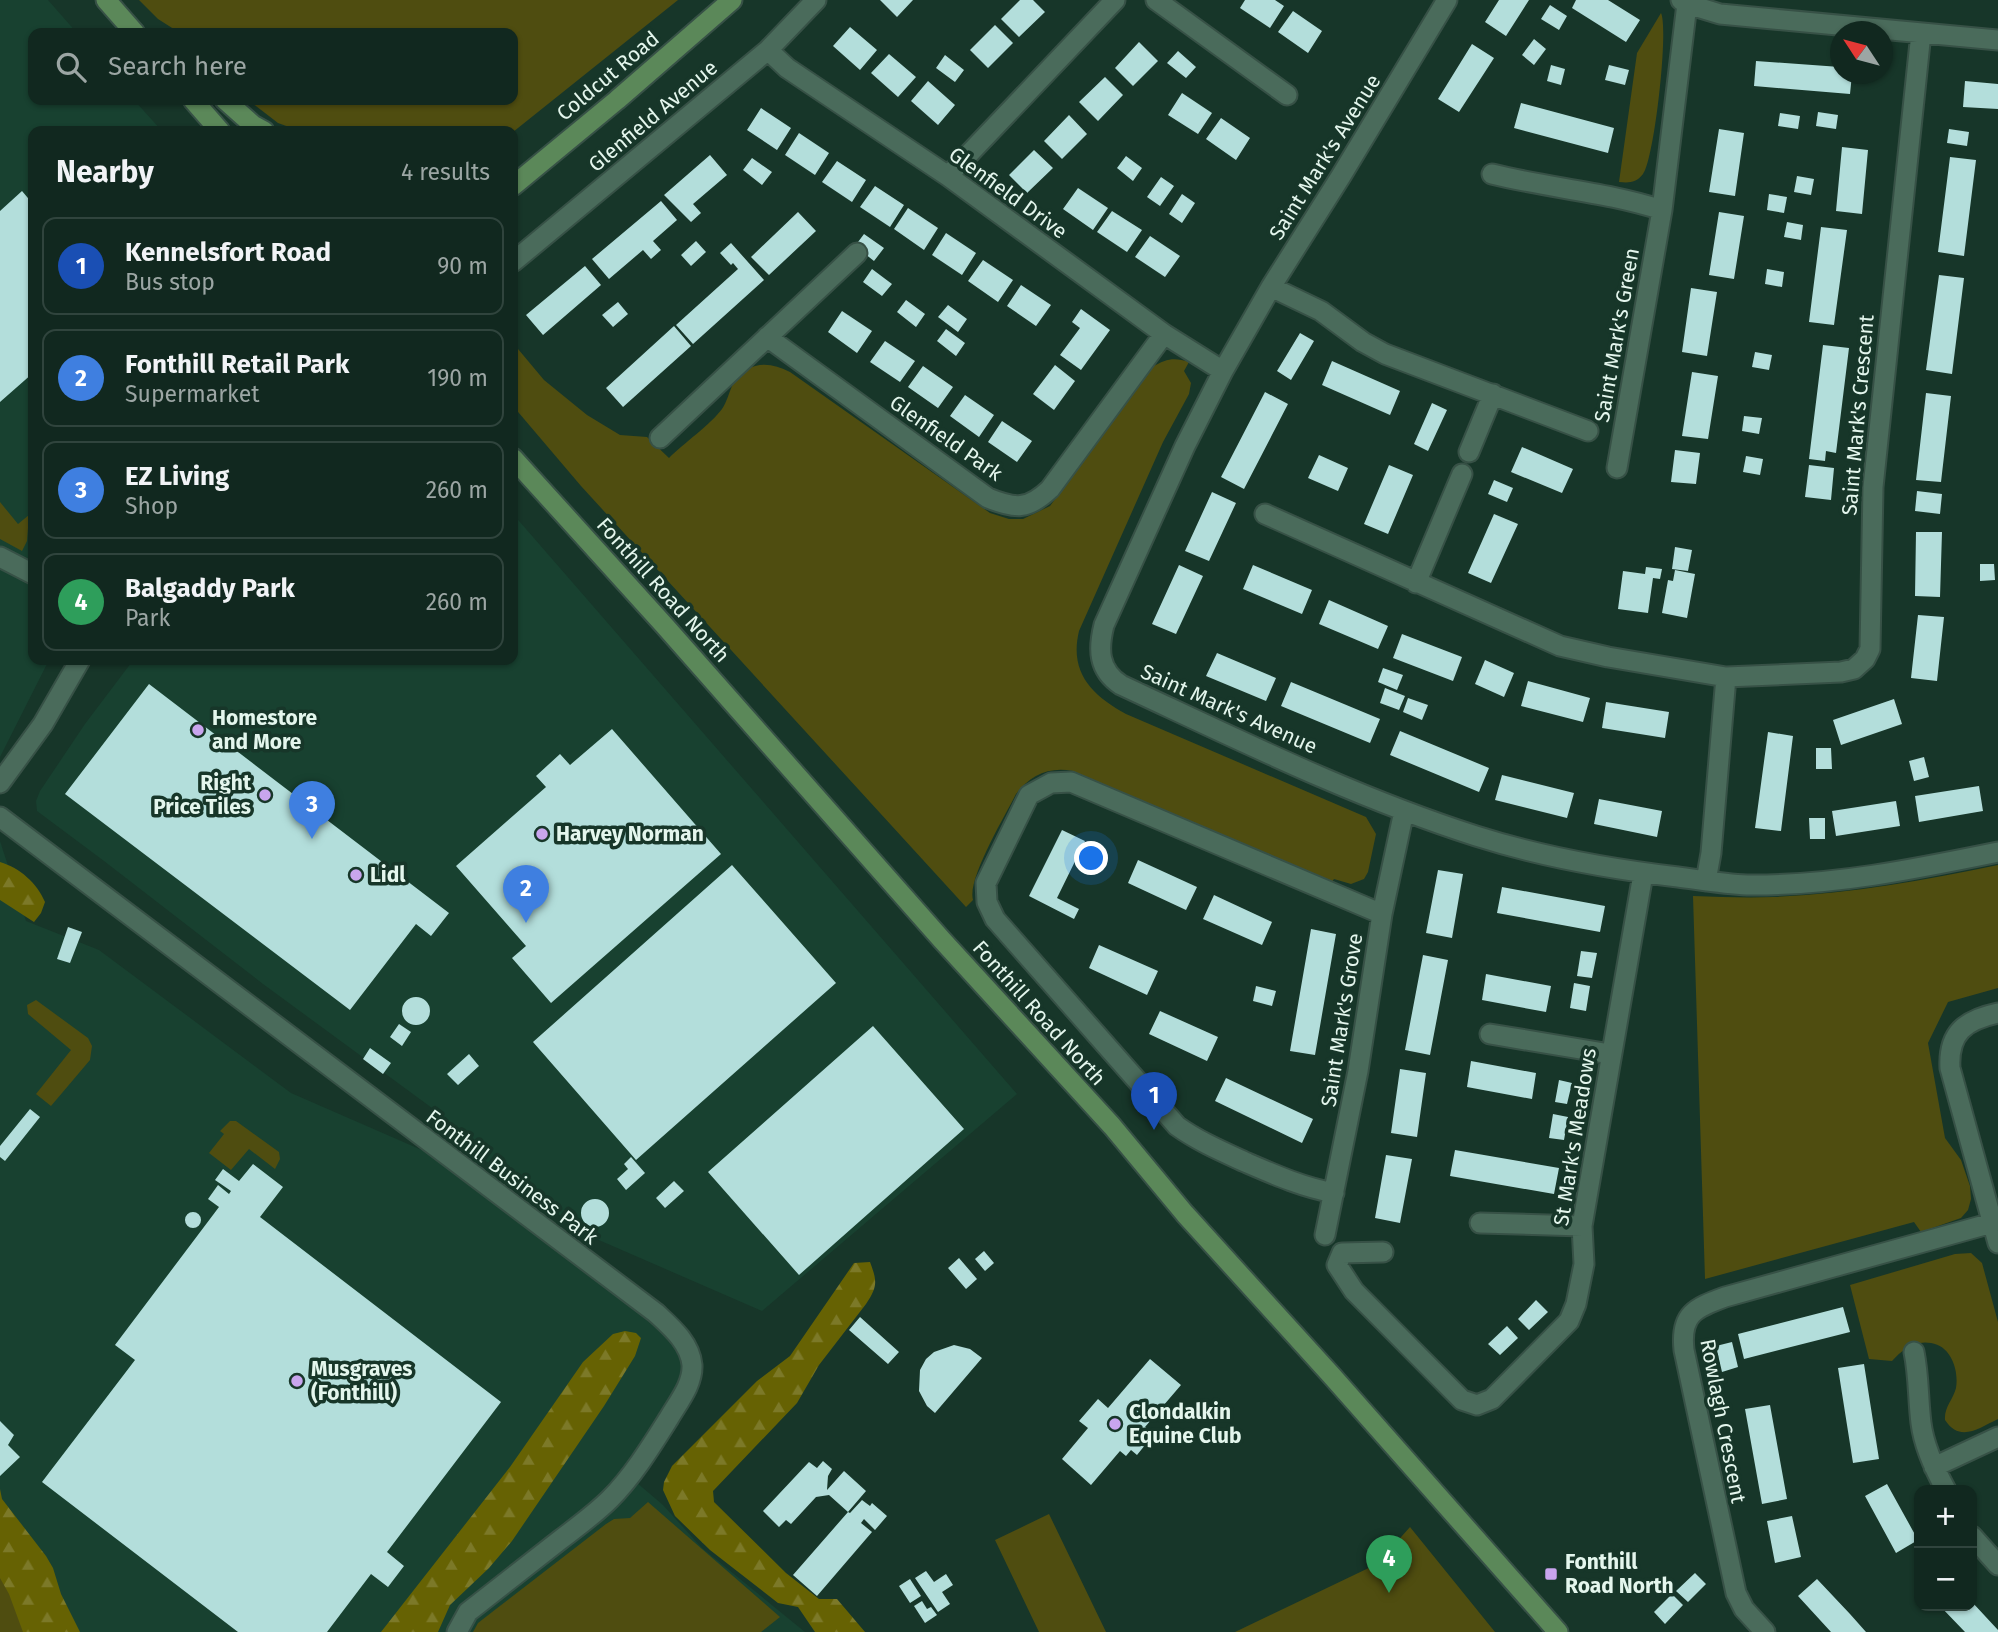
<!DOCTYPE html>
<meta charset="utf-8">
<style>
body{margin:0;font-family:"Fira Sans",sans-serif;background:#1a3028;color:#f1f3f6}
.controls{position:absolute;right:21px;bottom:21px;display:grid;overflow:hidden;border-radius:14px;box-shadow:0 2px 5px #0004}
.controls button{width:63px;height:63px;display:grid;place-items:center;padding:0;border:0;border-bottom:2px solid #30443d;background:#11281f;color:#f1f3f6;font:35px sans-serif}
.compass{position:absolute;left:1830px;top:21px;width:63px;height:63px;border-radius:50%;background:#11281f;box-shadow:0 2px 5px #0004;rotate:306deg}
.you{position:absolute;left:1092px;top:859px;width:24px;height:24px;margin:-18px;border:5px solid #fff;border-radius:50%;background:#1a73e8;box-shadow:0 0 0 10px #1a73e833}
.badge{display:grid;place-items:center;width:46px;height:46px;border-radius:50%;background:#c9a5ee;color:#fff;font-size:23px;font-weight:700}
.pin{position:absolute;translate:-50% -58px;filter:drop-shadow(0 2px 4px #0008)}
.pin::after{content:'';position:absolute;top:37px;width:24px;height:21px;background:inherit;clip-path:polygon(0 0,100% 0,50% 100%)}
.list{margin:0;padding:0;list-style:none}
h2{display:flex;justify-content:space-between;align-items:center;height:91px;margin:0;padding:0 28px;font-size:30px}
h2 small{font-size:23px;font-weight:400;color:#9ca6a4}
.list li{display:grid;grid-template-columns:46px 1fr auto;gap:21px;align-items:center;box-sizing:border-box;height:98px;margin:0 14px 14px;padding:0 14px;border:2px solid #30443d;border-radius:14px}
.list b{display:block;font-size:26px;white-space:nowrap}
.list p{margin:0;font-size:23px;white-space:nowrap;color:#9ca6a4}
.list em{font-size:23px;font-style:normal;color:#9ca6a4}
.icon{flex:none;width:38px;height:38px;fill:none;stroke:currentColor;stroke-width:2;stroke-linecap:round;stroke-linejoin:round}
.map{position:relative;flex:none;width:1998px;height:1632px;overflow:hidden}
.search{position:absolute;background:#11281f;box-shadow:0 2px 5px #0004;left:28px;top:28px;width:490px;height:77px;display:flex;align-items:center;gap:18px;box-sizing:border-box;padding:0 24px;border-radius:14px;color:#9ca6a4;font-size:26px}
.panel{position:absolute;background:#11281f;box-shadow:0 2px 5px #0004;left:28px;top:126px;width:490px;height:539px;border-radius:14px}
.map>svg:first-child{display:block}
</style>
<div class="map">
<svg width="1998" height="1632" viewBox="0 0 1998 1632">
<defs>
<pattern id="forest-firs" width="22" height="20" patternUnits="userSpaceOnUse" patternTransform="scale(1.75)"><rect width="22" height="20" fill="#666203"/><path d="M5 1l3.5 6h-7zM16 11l3.5 6h-7z" fill="#7c7928"/></pattern>
</defs>
<rect width="100%" height="100%" fill="#173629"/>
<!-- built -->
<path fill="#184130" d="M0 0H48L77 33H33V100H134L162 131H33V660H49L0 757Z
M513 514 1017 1094 762 1311 585 1234 460 1142 432 1108 263 984 104 861 37 811 36 801 40 791 85 724 131 663 138 660H513Z
M0 841 26 921 99 950 291 1093 463 1168 656 1313 692 1366 629 1476 663 1505 702 1548 805 1632H65L0 1542Z"/>
<!-- green -->
<path fill="#4f4d10" d="M139 0H678L513 132 300 131 278 123 248 100H513V33H180L158 19Z
M1661 13C1669 30 1654 161 1643 174 1636 183 1629 183 1619 182L1637 53Z
M513 343 544 380 587 415 620 435 647 437 669 458C683 444 711 424 722 409 727 402 729 392 733 384 747 361 769 361 790 372L990 513 1009 519H1023L1050 506 1152 367C1166 359 1174 357 1189 362L1184 371 1191 383 1189 394 1163 442 1079 631C1069 673 1092 695 1126 714L1366 817 1376 834 1368 872 1364 879 1351 884 1334 879 1329 886 1073 771C1050 766 1030 775 1016 794 1005 816 967 879 973 900L966 907 581 486 513 406Z
M0 502 18 524 29 515 27 541 22 551 0 539Z
M1998 865V988L1948 1002 1928 1043 1945 1138 1961 1160 1970 1186 1971 1199 1968 1210 1961 1218 1921 1232 1914 1222 1705 1279 1693 896C1720 897 1747 898 1774 897 1849 894 1925 880 1998 865Z
M36 1000 88 1038 92 1046 90 1060 51 1106 36 1094 71 1050 28 1014 27 1005Z
M230 1121H236L279 1152 280 1159 275 1169 249 1149 231 1170 209 1153 224 1134 220 1131Z
M1971 1253 1982 1263 1998 1322V1419C1979 1428 1960 1443 1945 1420 1944 1407 1953 1400 1956 1388 1959 1370 1951 1346 1931 1343 1914 1340 1902 1350 1892 1361L1869 1359 1850 1285 1955 1254Z
M648 1502 780 1617 761 1632H473L478 1623 496 1609 606 1524 614 1519 630 1518Z
M1049 1514 1106 1632H1039L995 1540Z
M1410 1527 1495 1632H1235L1377 1564Z
M0 1542 65 1632H0Z"/>
<!-- forest -->
<path fill="url(#forest-firs)" d="M0 862C20 868 37 883 45 902L41 913 34 922 0 900Z
M870 1262C877 1281 878 1286 866 1304L819 1365 797 1403 713 1491 714 1502 786 1573 819 1599H837L865 1632H815L798 1607 778 1603 710 1550 675 1516 663 1490 664 1482 672 1466 757 1381 790 1356 854 1263Z
M625 1331 636 1333 641 1338 635 1356 604 1406 512 1541 489 1568 450 1605 438 1632H381L510 1467 583 1362 613 1334Z
M0 1489 2 1499 46 1556 53 1568 61 1594 80 1632H23L9 1594 0 1578Z"/>
<!-- building -->
<path fill="#b3dedb" d="M880 0H913L897 17Z
M1020 0H1033L1045 12 1019 37 1001 19Z
M1245 0H1275L1284 6 1270 28 1240 8Z
M1499 0H1529L1506 36 1485 22Z
M1576 0H1608L1640 20 1626 42 1572 8Z
M1550 5 1567 16 1559 30 1541 19Z
M1293 11 1322 31 1308 53 1278 32Z
M995 25 1013 43 988 68 970 50Z
M850 27 877 50 860 70 833 46Z
M1534 39 1546 49 1534 65 1522 55Z
M1139 42 1158 61 1133 86 1115 68Z
M1472 44 1494 58 1459 112 1438 99Z
M1178 51 1196 67 1186 78 1167 63Z
M889 54 916 77 898 97 871 73Z
M945 55 964 70 955 82 936 68Z
M1756 61 1840 67V74H1852L1850 94 1754 86Z
M1551 65 1565 69 1561 85 1547 81Z
M1609 65 1629 70 1625 85 1605 80Z
M1105 77 1123 95 1098 121 1079 102Z
M928 81 955 105 938 125 911 101Z
M1965 81 1998 84V109L1963 107Z
M1182 93 1212 113 1198 134 1168 115Z
M1521 103 1614 128 1608 153 1514 128Z
M761 108 791 128 777 150 747 130Z
M1818 112 1838 115 1836 129 1816 126Z
M1780 113 1800 116 1798 129 1778 126Z
M1069 115 1087 134 1062 159 1044 141Z
M1221 118 1250 138 1236 160 1206 139Z
M1719 129 1744 133 1735 196 1709 192Z
M1949 129 1969 132 1967 146 1947 143Z
M799 133 829 153 815 175 785 155Z
M1842 147 1868 150 1862 214 1836 211Z
M1034 150 1053 168 1027 193 1009 175Z
M710 155 727 175 693 204 701 213 691 222 664 195Z
M1126 156 1142 168 1133 181 1117 168Z
M1950 157 1976 160 1964 256 1938 252Z
M752 158 772 172 762 185 743 170Z
M837 161 866 180 852 202 822 182Z
M1797 176 1814 179 1811 195 1794 192Z
M1161 177 1174 186 1160 206 1147 197Z
M875 186 904 205 890 227 860 207Z
M1078 188 1108 208 1093 230 1063 209Z
M22 191 33 204V373L0 402V211Z
M1182 194 1195 203 1182 223 1169 214Z
M1769 194 1787 197 1784 213 1767 210Z
M661 201 677 220 653 241 661 250 651 259 643 250 609 279 592 259Z
M908 208 938 228 924 250 894 229Z
M1112 211 1142 230 1127 252 1097 232Z
M798 212 816 231 769 275 751 257Z
M1719 212 1744 216 1734 279 1709 275Z
M1787 222 1803 225 1801 240 1784 237Z
M1821 227 1847 230 1834 325 1809 322Z
M946 233 976 253 962 275 932 255Z
M864 234 884 248 874 261 855 246Z
M1150 236 1180 256 1165 277 1135 257Z
M696 241 706 252 691 266 681 255Z
M731 243 764 280 693 344 676 325 738 269 733 263 731 265 720 253Z
M983 260 1013 280 998 302 968 281Z
M585 266 601 285 543 335 526 315Z
M872 269 892 284 882 296 863 282Z
M1767 269 1784 272 1782 287 1765 284Z
M1939 275 1964 278 1952 374 1926 370Z
M1021 285 1051 305 1036 326 1007 306Z
M1691 288 1717 292 1707 356 1682 352Z
M906 300 925 314 916 327 897 312Z
M618 302 628 314 613 327 602 315Z
M948 305 967 319 958 332 938 317Z
M1081 309 1110 330 1081 370 1060 355 1080 328 1072 322Z
M842 311 872 331 857 353 828 332Z
M674 326 691 346 623 407 606 388Z
M946 329 965 343 956 356 937 341Z
M1300 333 1314 341 1291 380 1277 371Z
M885 341 915 361 900 382 870 362Z
M1823 345 1849 348 1836 453 1826 451 1825 461 1809 459Z
M1755 352 1772 355 1769 370 1752 367Z
M1332 361 1400 391 1390 415 1322 385Z
M1055 365 1075 381 1054 410 1033 394Z
M923 366 953 387 938 408 908 387Z
M1692 372 1718 376 1708 439 1682 436Z
M1265 392 1288 404 1244 489 1221 477Z
M1926 393 1951 396 1941 482 1916 480Z
M965 395 994 415 979 437 950 416Z
M1432 403 1447 410 1428 451 1414 444Z
M1744 416 1762 418 1759 434 1742 431Z
M1002 421 1032 441 1017 462 988 442Z
M1522 447 1573 469 1562 493 1511 472Z
M1675 450 1700 453 1696 484 1671 482Z
M1319 455 1348 468 1338 491 1308 478Z
M1746 456 1763 459 1760 475 1743 472Z
M1389 465 1413 475 1388 534 1364 524Z
M1809 465 1834 468 1831 500 1805 497Z
M1494 480 1513 488 1507 502 1488 494Z
M1917 491 1942 494 1940 514 1915 511Z
M1212 492 1236 503 1209 561 1185 551Z
M1494 514 1518 524 1491 583 1468 573Z
M1916 532H1942L1940 597 1915 596Z
M1675 547 1692 550 1688 571 1672 569Z
M1980 564H1994L1995 580 1980 581Z
M1179 565 1203 576 1176 634 1152 624Z
M1253 565 1312 590 1302 614 1243 589Z
M1646 567 1662 569 1660 579 1653 578 1648 613 1618 609 1623 571 1645 574Z
M1675 570 1695 574 1687 618 1662 613 1668 580 1673 581Z
M1329 600 1388 626 1378 649 1319 624Z
M1918 615 1944 617 1937 681 1911 678Z
M1402 634 1462 657 1453 681 1393 658Z
M1217 653 1276 678 1266 701 1206 676Z
M1485 660 1514 673 1504 697 1475 684Z
M1383 668 1403 675 1397 690 1378 682Z
M1528 681 1590 698 1583 722 1521 706Z
M1291 682 1380 719 1370 743 1281 706Z
M149 684 449 913 431 936 416 924 350 1010 65 794Z
M1385 688 1405 696 1399 710 1380 703Z
M1408 698 1428 705 1422 720 1403 712Z
M1894 699 1902 724 1841 745 1833 720Z
M1606 702 1669 712 1665 738 1602 728Z
M612 729 721 854 551 1003 512 958 526 946 456 866 546 787 536 776 560 754 570 765Z
M1400 731 1489 768 1479 792 1390 755Z
M1768 732 1793 736 1781 831 1755 828Z
M1816 748H1831L1832 769H1816Z
M1924 757 1929 777 1914 781 1909 761Z
M1502 775 1574 793 1567 818 1495 800Z
M1979 786 1983 811 1919 822 1915 796Z
M1599 799 1662 811 1657 837 1594 824Z
M1896 801 1900 826 1836 836 1832 811Z
M1809 818H1825V839H1810Z
M1062 830 1085 841 1057 898 1079 909 1074 919 1029 896Z
M1138 860 1197 887 1186 910 1128 883Z
M732 865 836 983 636 1160 533 1042Z
M1438 870 1463 874 1452 938 1426 933Z
M1502 887 1605 906 1600 932 1497 913Z
M1214 895 1272 922 1262 945 1203 919Z
M68 927 82 932 70 963 57 959Z
M1311 929 1336 934 1315 1055 1290 1051Z
M1099 945 1158 971 1147 995 1089 968Z
M1581 951 1597 953 1592 978 1577 976Z
M1423 955 1448 960 1430 1055 1405 1050Z
M1486 974 1551 986 1546 1012 1482 1000Z
M1574 983 1590 986 1586 1011 1570 1008Z
M1256 986 1276 991 1272 1006 1253 1001Z
M402 1011a14 14 0 1 1 28 0a14 14 0 1 1-28 0Z
M1160 1011 1218 1037 1207 1061 1149 1034Z
M399 1024 411 1032 402 1046 390 1037Z
M873 1026 964 1129 799 1275 708 1172Z
M370 1048 391 1063 383 1074 363 1059Z
M469 1054 479 1066 458 1085 447 1074Z
M1471 1061 1536 1073 1532 1099 1467 1087Z
M1400 1069 1426 1073 1417 1137 1391 1133Z
M1226 1078 1313 1119 1302 1143 1215 1101Z
M1559 1080 1572 1083 1567 1104 1555 1102Z
M30 1109 40 1117 5 1161 0 1157V1146Z
M1553 1114 1568 1117 1564 1140 1549 1138Z
M1455 1150 1559 1168 1554 1194 1450 1176Z
M1386 1155 1412 1159 1400 1223 1375 1218Z
M631 1157 645 1173 626 1190 617 1179 628 1169 624 1164Z
M253 1164 283 1187 260 1217 501 1402 387 1552 404 1566 388 1587 371 1574 327 1632H238L42 1482 135 1360 115 1345 219 1207 208 1199 218 1185 229 1194 231 1191 215 1180 223 1169 239 1181Z
M674 1181 684 1191 665 1208 656 1198Z
M581 1213a14 14 0 1 1 28 0a14 14 0 1 1-28 0Z
M185 1220a8 8 0 1 1 16 0a8 8 0 1 1-16 0Z
M984 1251 994 1263 985 1271 975 1259Z
M959 1258 977 1279 966 1289 948 1268Z
M1536 1300 1548 1312 1529 1330 1518 1319Z
M1843 1307 1850 1332 1744 1359 1738 1334Z
M860 1317 899 1352 888 1364 849 1330Z
M1507 1326 1518 1338 1500 1355 1488 1344Z
M1732 1342 1738 1367 1722 1372 1716 1346Z
M954 1345 970 1349 982 1358 935 1413 927 1406 919 1391 920 1370 926 1359 934 1352Z
M1150 1359 1181 1385 1145 1427 1154 1434 1137 1455 1131 1450 1126 1456 1120 1451 1091 1485 1062 1459 1088 1428 1079 1421 1098 1399 1108 1408Z
M1864 1364 1879 1459 1853 1463 1838 1368Z
M1770 1405 1787 1499 1762 1504 1745 1409Z
M0 1421 14 1435 8 1445 20 1457 0 1476Z
M823 1461 832 1469 828 1476 827 1490 844 1471 866 1491 848 1512 829 1495 816 1497 791 1524 786 1520 779 1527 763 1511 809 1462 817 1468Z
M1887 1484 1918 1540 1896 1553 1865 1496Z
M862 1500 870 1506 872 1503 887 1516 875 1530 864 1519 861 1523 872 1532 817 1596 793 1575 848 1512 850 1513Z
M1792 1516 1801 1557 1775 1563 1767 1521Z
M926 1571 934 1582 946 1574 953 1585 942 1592 950 1604 938 1612 915 1578Z
M1695 1573 1706 1584 1688 1602 1676 1591Z
M910 1579 921 1596 910 1603 899 1586Z
M1817 1579 1850 1614 1866 1632H1831L1798 1596Z
M1672 1594 1683 1605 1665 1624 1654 1612Z
M922 1601 927 1609 931 1607 937 1615 925 1623 914 1606Z
M1972 1602 1998 1630V1632H1965L1940 1606H1972Z"/>
<g fill="none" stroke-linecap="round" stroke-linejoin="round">
<!-- minor casing -->
<g stroke="#375146" stroke-width="23">
<path id="minor" d="M1156 0 1287 95
M1447 0 1341 176 1271 287 1223 371 1185 446 1104 625C1098 649 1098 670 1121 685 1237 739 1354 797 1476 836 1542 857 1610 869 1678 877 1701 880 1724 884 1747 885 1832 886 1915 869 1998 852
M1681 0 1687 4 1720 14 1998 40
M768 50 787 68 948 176 1164 334 1223 371
M1492 174C1548 188 1607 192 1662 210
M948 176 1115 0
M513 262 768 50 816 0
M1271 287 1321 311 1363 342 1385 354 1588 431
M767 337 988 498C1015 509 1028 510 1050 489L1164 334
M660 438 857 253
M1469 452 1493 394
M1617 468 1662 210 1687 4
M1265 514 1560 646 1608 657 1726 677 1841 672 1854 669 1865 659 1870 649 1873 487 1921 33
M0 557 33 574
M1416 583 1462 474
M0 783 43 724 80 660
M0 817 656 1313C671 1327 690 1343 692 1365 693 1384 679 1401 669 1418 652 1445 633 1476 610 1499 595 1514 577 1527 560 1540 529 1564 499 1588 468 1612L457 1632
M1706 881 1711 853 1726 677
M1998 1013C1965 1020 1948 1033 1950 1068L1998 1243
M1490 1034 1610 1054
M1334 1193C1302 1187 1275 1175 1245 1162 1221 1151 1198 1141 1177 1126L995 919 987 902 986 883 1029 795 1051 783 1071 782 1382 914
M1480 1223 1582 1226
M1325 1235 1358 1071 1382 914 1404 811
M1383 1252 1342 1253 1337 1265 1354 1291 1462 1400 1477 1405 1492 1399 1569 1321 1576 1304 1584 1264 1582 1226 1643 874
M1914 1352C1919 1376 1918 1399 1921 1423 1924 1447 1935 1470 1946 1490
M1934 1467 1998 1437
M1972 1536 1998 1565
M1765 1632 1744 1609 1736 1593 1684 1350C1680 1314 1695 1308 1725 1297L1992 1223"/>
</g>
<!-- secondary casing -->
<g stroke="#375146" stroke-width="23">
<path id="secondary" d="M106 0 135 33
M193 100 220 131
M225 100 253 125 264 131
M513 186 617 100 732 0
M513 458 664 625 942 940 1112 1126 1185 1214 1332 1376 1558 1632"/>
</g>
<!-- minor -->
<use href="#minor" stroke="#4a6b5b" stroke-width="19"/>
<!-- secondary -->
<use href="#secondary" stroke="#5b8859" stroke-width="19"/>
</g>
<!-- markers -->
<g fill="#c9a5ee" stroke="#173629" stroke-width="2.5">
<circle cx="198" cy="730" r="7"/>
<circle cx="265" cy="795" r="7"/>
<circle cx="542" cy="834" r="7"/>
<circle cx="356" cy="875" r="7"/>
<circle cx="297" cy="1381" r="7"/>
<circle cx="1115" cy="1424" r="7"/>
<rect x="1544" y="1567" width="14" height="14" rx="3.5"/>
</g>
<g text-anchor="middle" dominant-baseline="central" stroke-width="7" stroke-linejoin="round" paint-order="stroke">
<!-- street labels -->
<g font-size="21" fill="#e4f6ed" stroke="#173629">
<text transform="translate(608 76) rotate(-40)">Coldcut Road</text>
<text transform="translate(653 116) rotate(-40)">Glenfield Avenue</text>
<text transform="translate(1325 157) rotate(-58)">Saint Mark's Avenue</text>
<text transform="translate(1008 193) rotate(36)">Glenfield Drive</text>
<text transform="translate(1617 335) rotate(-80)">Saint Mark's Green</text>
<text transform="translate(1858 415) rotate(-85)">Saint Mark's Crescent</text>
<text transform="translate(946 438) rotate(35)">Glenfield Park</text>
<text transform="translate(663 590) rotate(48)">Fonthill Road North</text>
<text transform="translate(1229 709) rotate(24)">Saint Mark's Avenue</text>
<text transform="translate(1039 1013) rotate(48)">Fonthill Road North</text>
<text transform="translate(1342 1020) rotate(-81)">Saint Mark's Grove</text>
<text transform="translate(1575 1137) rotate(-81)">St Mark's Meadows</text>
<text transform="translate(512 1177) rotate(37)">Fonthill Business Park</text>
<text transform="translate(1723 1421) rotate(79)">Rowlagh Crescent</text>
</g>
<!-- poi labels -->
<g font-size="21" font-weight="bold" fill="#e4f6ed" stroke="#173629" text-anchor="start">
<text x="212" y="718">Homestore<tspan x="212" dy="24">and More</tspan></text>
<text x="251" y="783" text-anchor="end">Right<tspan x="251" dy="24">Price Tiles</tspan></text>
<text x="556" y="834">Harvey Norman</text>
<text x="370" y="875">Lidl</text>
<text x="311" y="1369">Musgraves<tspan x="311" dy="24">(Fonthill)</tspan></text>
<text x="1129" y="1412">Clondalkin<tspan x="1129" dy="24">Equine Club</tspan></text>
<text x="1565" y="1562">Fonthill<tspan x="1565" dy="24">Road North</tspan></text>
</g>
</g>
</svg>
<div class="controls">
<button>+</button>
<button>−</button>
</div>
<svg class="compass" viewBox="-18 -18 36 36"><path d="M0-13l5 13h-10z" fill="#e53935"/><path d="M0 13l5-13h-10z" fill="#9ca6a4"/></svg>
<div class="you"></div>
<div class="pin badge" style="left:1154px;top:1130px;background:#1a4fb4">1</div>
<div class="pin badge" style="left:526px;top:923px;background:#3f7fe0">2</div>
<div class="pin badge" style="left:312px;top:839px;background:#3f7fe0">3</div>
<div class="pin badge" style="left:1389px;top:1593px;background:#2e9e5b">4</div>
<div class="search"><svg class="icon" aria-label="search" viewBox="0 0 24 24"><circle cx="10" cy="10" r="6"/><path d="M15 15l6 6"/></svg>Search here</div>
<section class="panel">
<h2>Nearby<small>4 results</small></h2>
<ul class="list">
<li><span class="badge" style="background:#1a4fb4">1</span><div><b>Kennelsfort Road</b><p>Bus stop</p></div><em>90 m</em></li>
<li><span class="badge" style="background:#3f7fe0">2</span><div><b>Fonthill Retail Park</b><p>Supermarket</p></div><em>190 m</em></li>
<li><span class="badge" style="background:#3f7fe0">3</span><div><b>EZ Living</b><p>Shop</p></div><em>260 m</em></li>
<li><span class="badge" style="background:#2e9e5b">4</span><div><b>Balgaddy Park</b><p>Park</p></div><em>260 m</em></li>
</ul>
</section>
</div>
